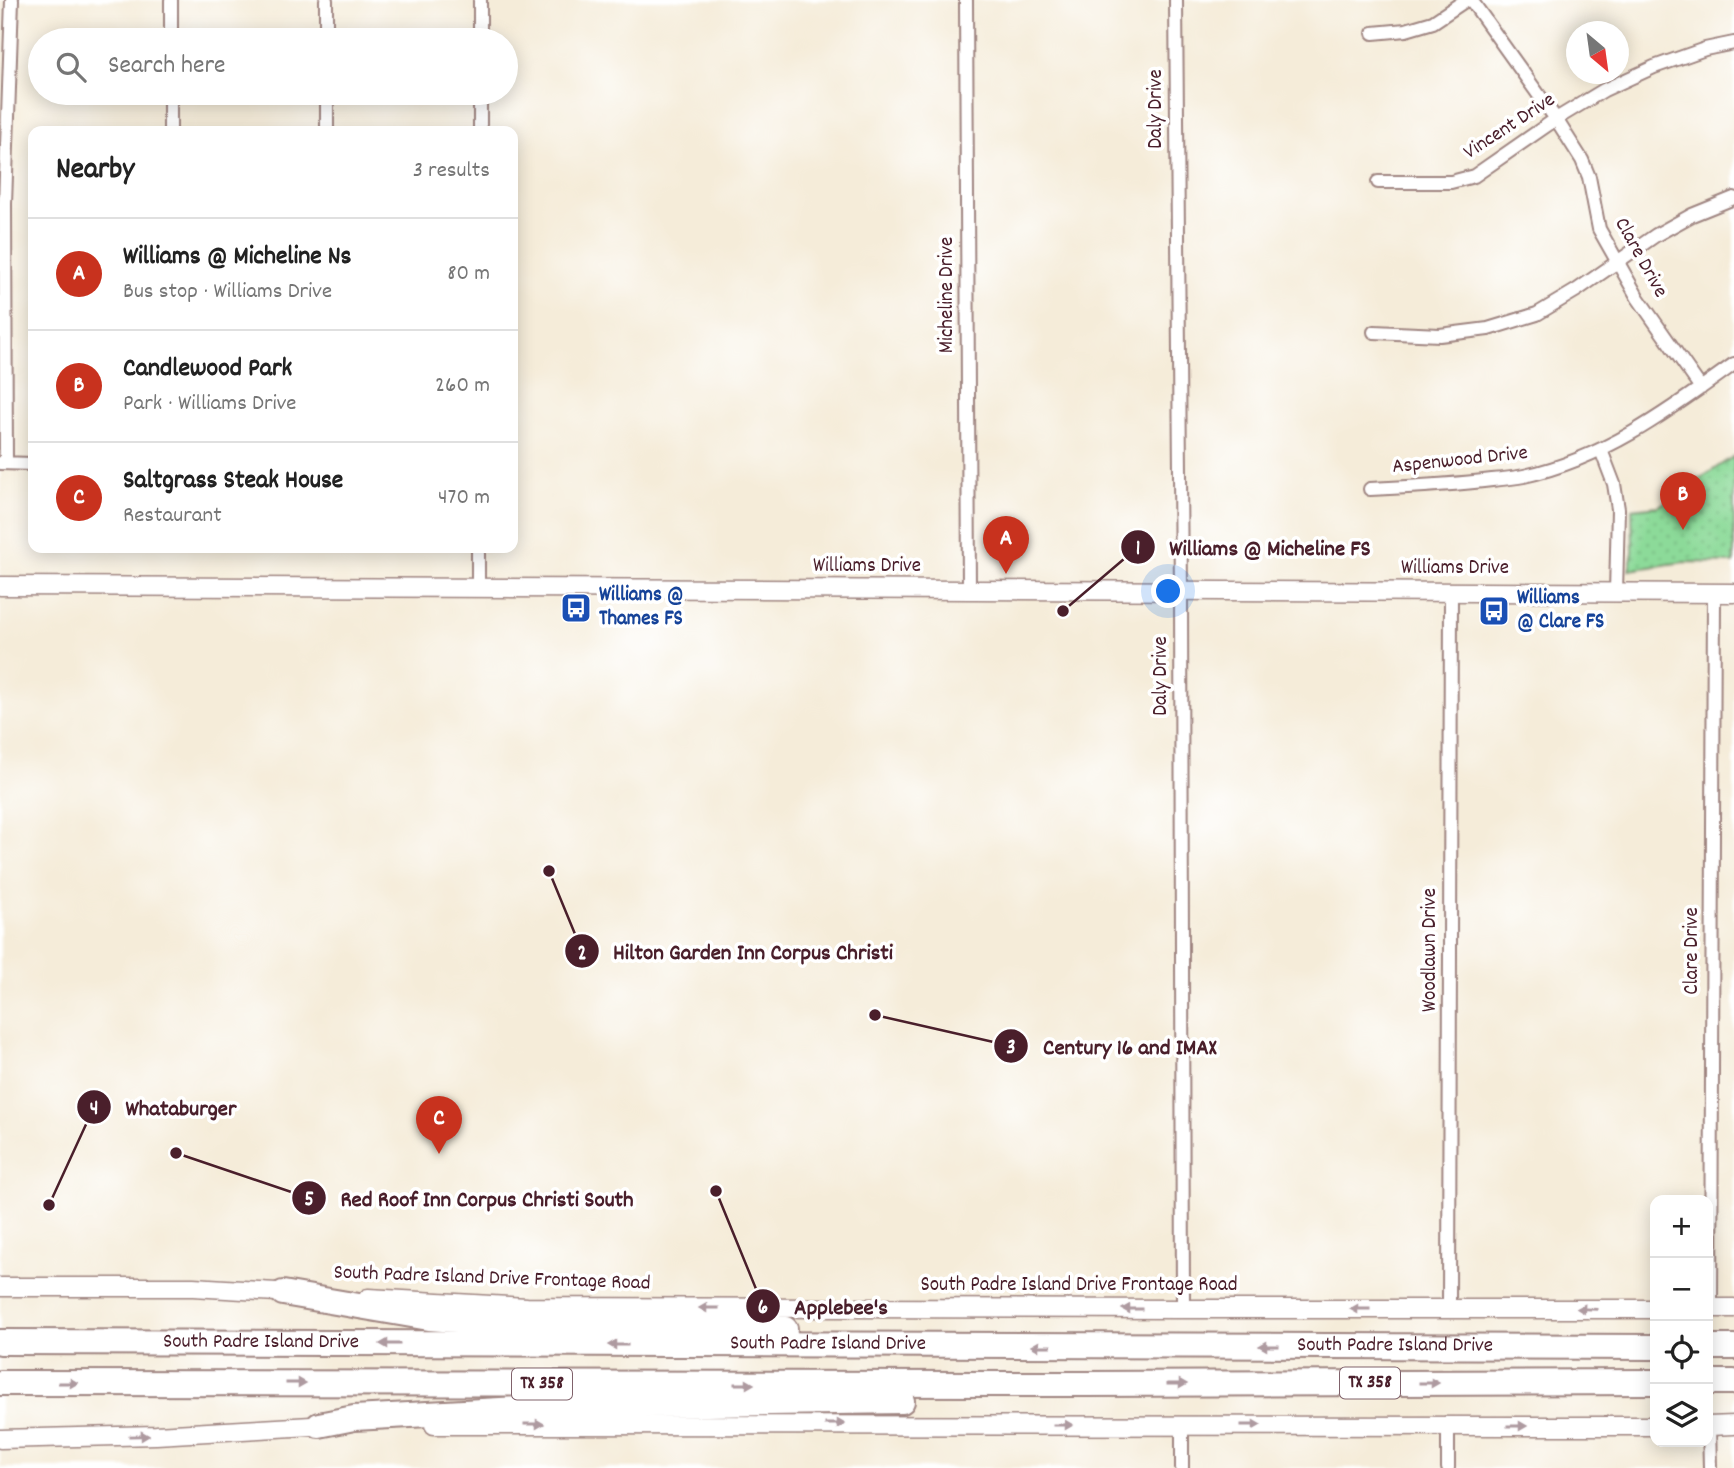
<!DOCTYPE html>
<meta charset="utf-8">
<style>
body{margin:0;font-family:Dekko,sans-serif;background:#f2f2f2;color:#222}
.controls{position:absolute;right:21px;bottom:21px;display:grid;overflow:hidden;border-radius:14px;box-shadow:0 4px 18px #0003}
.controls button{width:63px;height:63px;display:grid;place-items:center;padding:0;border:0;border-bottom:2px solid #e0e0e0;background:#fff;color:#222;font:35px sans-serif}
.compass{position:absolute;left:1566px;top:21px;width:63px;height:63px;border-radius:50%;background:#fff;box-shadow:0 4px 18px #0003;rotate:151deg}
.you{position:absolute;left:1169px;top:592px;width:24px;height:24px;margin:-18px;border:5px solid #fff;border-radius:50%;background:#1a73e8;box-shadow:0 0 0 10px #1a73e833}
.badge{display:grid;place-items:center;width:46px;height:46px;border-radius:50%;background:#c8321e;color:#fff;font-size:23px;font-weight:700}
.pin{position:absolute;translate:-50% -58px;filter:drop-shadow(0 2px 4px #0008)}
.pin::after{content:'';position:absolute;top:37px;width:24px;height:21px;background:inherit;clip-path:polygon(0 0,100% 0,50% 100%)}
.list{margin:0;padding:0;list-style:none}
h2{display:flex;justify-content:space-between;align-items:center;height:91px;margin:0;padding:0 28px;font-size:30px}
h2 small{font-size:23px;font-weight:400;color:#767676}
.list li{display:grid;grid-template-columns:46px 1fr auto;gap:21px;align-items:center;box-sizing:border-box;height:112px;padding:0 28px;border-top:2px solid #e0e0e0}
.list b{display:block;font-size:26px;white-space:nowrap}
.list p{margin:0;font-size:23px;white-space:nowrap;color:#767676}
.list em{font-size:23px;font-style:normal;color:#767676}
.icon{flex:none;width:38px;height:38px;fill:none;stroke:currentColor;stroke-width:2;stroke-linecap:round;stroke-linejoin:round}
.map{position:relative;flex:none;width:1734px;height:1468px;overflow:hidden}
.search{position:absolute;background:#fff;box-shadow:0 4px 18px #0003;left:28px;top:28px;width:490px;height:77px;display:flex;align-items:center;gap:18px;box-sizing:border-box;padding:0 24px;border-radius:38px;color:#767676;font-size:26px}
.panel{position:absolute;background:#fff;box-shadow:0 4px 18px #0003;left:28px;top:126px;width:490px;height:427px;border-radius:14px}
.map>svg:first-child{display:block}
</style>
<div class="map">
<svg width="1734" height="1468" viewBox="0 0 1734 1468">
<defs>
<pattern id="park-dots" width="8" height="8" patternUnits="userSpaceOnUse" patternTransform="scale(1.75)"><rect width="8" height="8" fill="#8cda99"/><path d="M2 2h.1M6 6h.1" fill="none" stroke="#7abb84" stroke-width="1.8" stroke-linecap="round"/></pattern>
</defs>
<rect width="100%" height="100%" fill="#fff"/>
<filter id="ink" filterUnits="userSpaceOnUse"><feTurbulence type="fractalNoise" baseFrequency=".0143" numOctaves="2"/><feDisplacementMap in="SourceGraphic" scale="14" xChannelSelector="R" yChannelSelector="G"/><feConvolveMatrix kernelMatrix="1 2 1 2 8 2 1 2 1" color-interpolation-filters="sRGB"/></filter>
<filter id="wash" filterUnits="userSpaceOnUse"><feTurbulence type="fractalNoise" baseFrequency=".00686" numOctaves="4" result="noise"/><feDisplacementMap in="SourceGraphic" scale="28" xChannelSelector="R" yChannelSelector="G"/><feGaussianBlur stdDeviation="1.57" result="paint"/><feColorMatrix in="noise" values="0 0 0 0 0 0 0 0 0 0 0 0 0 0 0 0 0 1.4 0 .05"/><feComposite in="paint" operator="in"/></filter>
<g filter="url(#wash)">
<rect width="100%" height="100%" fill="#f5ecd9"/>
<!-- park -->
<path fill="url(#park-dots)" stroke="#6b7c62" stroke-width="2" d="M1734 456V563L1684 562 1629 570 1633 552 1632 509 1659 506Z"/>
</g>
<g filter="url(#ink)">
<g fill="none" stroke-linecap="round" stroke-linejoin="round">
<!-- street casing -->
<g stroke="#a08682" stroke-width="16">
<path id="street" d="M326 0V40
M966 0 969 590
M1176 0 1181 591 1183 1309
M1471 0 1556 119 1582 160 1589 177 1599 229 1638 298 1701 388
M1373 33 1406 30 1433 22 1466 0
M171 40V0
M480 40V0
M327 93V131
M170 131V93
M480 131V93
M1378 182H1451L1474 176 1556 119 1604 90 1654 67 1705 49 1734 43
M1374 332 1440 335 1488 329 1537 314 1577 290 1656 235 1692 215 1734 198
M1601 450 1614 484 1618 509 1616 593
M0 463 33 464
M6 463 5 204 12 0
M1370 489C1411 487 1451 485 1492 480 1503 479 1514 478 1524 476 1604 459 1669 411 1734 364
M478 588V548
M1711 1308 1714 593
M1449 1309 1451 592
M1709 1426 1710 1468
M1182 1468V1426
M1448 1468V1426"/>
</g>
<!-- secondary casing -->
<g stroke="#a08682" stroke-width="21">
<path id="secondary" d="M0 586 1734 593
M0 1287H193L294 1293
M368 1298 527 1307 1183 1309H1655
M1708 1308H1734
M434 1425 1655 1426
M1708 1426 1734 1425
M0 1439 156 1435 329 1425"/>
</g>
<!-- highway casing -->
<g stroke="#a08682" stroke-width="28">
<g id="highway">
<path d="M283 1293 429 1318 500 1323 659 1324 785 1329"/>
<path id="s1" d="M0 1342 1655 1347"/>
<path d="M1708 1347H1734"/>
<path d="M1708 1382H1734"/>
<path d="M0 1383 1084 1384 1655 1382"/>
<path d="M319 1425 354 1418 576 1406 902 1401"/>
</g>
</g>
<!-- street -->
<use href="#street" stroke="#fff" stroke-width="12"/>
<!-- secondary -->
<use href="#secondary" stroke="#fff" stroke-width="18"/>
<!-- highway -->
<use href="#highway" stroke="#fff" stroke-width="24"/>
</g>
<!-- one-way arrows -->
<defs><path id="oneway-solid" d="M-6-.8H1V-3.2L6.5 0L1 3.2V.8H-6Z" transform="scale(1.75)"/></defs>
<g fill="#ae9aa0">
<use href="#oneway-solid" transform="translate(709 1308) rotate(-180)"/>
<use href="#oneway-solid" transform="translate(1132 1309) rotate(-180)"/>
<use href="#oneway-solid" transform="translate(1360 1309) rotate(180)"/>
<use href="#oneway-solid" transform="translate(1587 1309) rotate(-178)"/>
<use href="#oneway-solid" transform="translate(390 1344) rotate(-180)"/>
<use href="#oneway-solid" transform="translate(618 1345) rotate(-180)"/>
<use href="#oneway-solid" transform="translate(1041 1346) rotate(-180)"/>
<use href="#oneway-solid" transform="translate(1269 1346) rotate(-180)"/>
<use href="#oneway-solid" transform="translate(68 1383)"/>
<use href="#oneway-solid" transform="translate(296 1383)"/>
<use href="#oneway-solid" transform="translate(1429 1383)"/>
<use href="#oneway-solid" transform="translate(744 1384)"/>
<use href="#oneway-solid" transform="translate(1177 1384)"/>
<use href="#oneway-solid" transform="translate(534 1424)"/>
<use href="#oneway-solid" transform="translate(835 1424)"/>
<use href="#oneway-solid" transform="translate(1063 1425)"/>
<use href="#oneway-solid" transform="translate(1251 1425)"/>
<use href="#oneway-solid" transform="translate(1517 1426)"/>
<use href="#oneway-solid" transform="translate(139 1436) rotate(-1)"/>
</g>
</g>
<!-- icons -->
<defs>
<g id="bus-square" transform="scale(1.575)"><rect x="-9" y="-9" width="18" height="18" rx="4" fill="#1a4fb4" stroke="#fff"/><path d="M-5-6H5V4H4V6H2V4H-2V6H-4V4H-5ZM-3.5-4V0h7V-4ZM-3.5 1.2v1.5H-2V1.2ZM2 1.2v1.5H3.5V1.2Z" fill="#fff"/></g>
</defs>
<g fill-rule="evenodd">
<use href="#bus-square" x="576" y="608"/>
<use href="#bus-square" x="1494" y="611"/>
</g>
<g text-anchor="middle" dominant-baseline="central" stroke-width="7" stroke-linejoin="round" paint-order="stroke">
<!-- shield labels -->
<g fill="#fff" stroke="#80626b" stroke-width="2">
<rect x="1340" y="1367.5" width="60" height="31" rx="5"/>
<rect x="512" y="1368.5" width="60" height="31" rx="5"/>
</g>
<g font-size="19" font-weight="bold" fill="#4a1f2b">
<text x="1370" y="1383">TX 358</text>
<text x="542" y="1384">TX 358</text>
</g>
<!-- street labels -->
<g font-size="21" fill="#4a1f2b" stroke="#fff">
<text transform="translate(1157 109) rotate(-90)">Daly Drive</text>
<text transform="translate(1510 127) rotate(-33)">Vincent Drive</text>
<text transform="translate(1640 258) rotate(61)">Clare Drive</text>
<text transform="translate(948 295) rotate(-90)">Micheline Drive</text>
<text transform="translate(1460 461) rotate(-6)">Aspenwood Drive</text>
<text x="867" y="567">Williams Drive</text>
<text x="1455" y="569">Williams Drive</text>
<text transform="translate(1162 676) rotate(-90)">Daly Drive</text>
<text transform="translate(1431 950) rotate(-90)">Woodlawn Drive</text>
<text transform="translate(1693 951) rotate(-90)">Clare Drive</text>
<text transform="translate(492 1279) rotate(2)">South Padre Island Drive Frontage Road</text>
<text x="1079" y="1286">South Padre Island Drive Frontage Road</text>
<text stroke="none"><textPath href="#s1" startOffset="261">South Padre Island Drive</textPath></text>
<text stroke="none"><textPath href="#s1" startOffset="828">South Padre Island Drive</textPath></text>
<text stroke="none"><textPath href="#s1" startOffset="1395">South Padre Island Drive</textPath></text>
</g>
<!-- transit labels -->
<g font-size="21" font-weight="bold" fill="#164399" stroke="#fff" text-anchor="start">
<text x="599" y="596">Williams @<tspan x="599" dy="24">Thames FS</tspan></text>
<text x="1517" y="599">Williams<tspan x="1517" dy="24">@ Clare FS</tspan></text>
</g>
</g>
<!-- callouts -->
<path fill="none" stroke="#4a1f2b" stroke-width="2.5" d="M1063 611L1138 547M549 871L582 951M875 1015L1011 1046M49 1205L94 1107M176 1153L309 1198M716 1191L763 1306"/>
<g fill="#4a1f2b" stroke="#fff" stroke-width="2.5">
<circle cx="1063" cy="611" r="7"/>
<circle cx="549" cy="871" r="7"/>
<circle cx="875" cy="1015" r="7"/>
<circle cx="49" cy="1205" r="7"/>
<circle cx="176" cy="1153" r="7"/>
<circle cx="716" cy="1191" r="7"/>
<circle cx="1138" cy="547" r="18"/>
<circle cx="582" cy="951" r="18"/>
<circle cx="1011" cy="1046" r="18"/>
<circle cx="94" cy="1107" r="18"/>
<circle cx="309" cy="1198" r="18"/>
<circle cx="763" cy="1306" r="18"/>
</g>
<g font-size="21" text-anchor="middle" font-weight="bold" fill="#fff">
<text x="1138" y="554">1</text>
<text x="582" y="959">2</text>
<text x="1011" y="1053">3</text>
<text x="94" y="1114">4</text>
<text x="309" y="1205">5</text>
<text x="763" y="1313">6</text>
</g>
<g font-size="23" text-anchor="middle" font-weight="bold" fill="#4a1f2b" stroke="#fff" stroke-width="7" stroke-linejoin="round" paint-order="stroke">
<text x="1270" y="555">Williams @ Micheline FS</text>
<text x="753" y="959">Hilton Garden Inn Corpus Christi</text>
<text x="1130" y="1054">Century 16 and IMAX</text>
<text x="181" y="1115">Whataburger</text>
<text x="487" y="1206">Red Roof Inn Corpus Christi South</text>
<text x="841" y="1314">Applebee's</text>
</g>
</svg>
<div class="controls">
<button>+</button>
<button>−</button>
<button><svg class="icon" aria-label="locate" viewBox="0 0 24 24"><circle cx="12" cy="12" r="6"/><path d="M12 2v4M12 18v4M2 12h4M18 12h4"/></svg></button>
<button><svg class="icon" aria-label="layers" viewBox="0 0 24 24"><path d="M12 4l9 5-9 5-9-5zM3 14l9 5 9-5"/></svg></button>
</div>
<svg class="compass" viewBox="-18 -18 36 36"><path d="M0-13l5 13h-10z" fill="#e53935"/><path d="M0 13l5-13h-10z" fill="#767676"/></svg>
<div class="you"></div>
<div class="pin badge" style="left:1006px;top:574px">A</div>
<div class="pin badge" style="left:1683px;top:530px">B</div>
<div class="pin badge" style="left:439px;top:1154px">C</div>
<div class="search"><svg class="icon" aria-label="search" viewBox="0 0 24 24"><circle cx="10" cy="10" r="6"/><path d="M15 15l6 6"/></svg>Search here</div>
<section class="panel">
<h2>Nearby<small>3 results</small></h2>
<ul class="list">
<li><span class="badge">A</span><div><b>Williams @ Micheline Ns</b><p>Bus stop · Williams Drive</p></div><em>80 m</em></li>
<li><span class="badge">B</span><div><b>Candlewood Park</b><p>Park · Williams Drive</p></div><em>260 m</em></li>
<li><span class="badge">C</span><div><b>Saltgrass Steak House</b><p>Restaurant</p></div><em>470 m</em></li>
</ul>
</section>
</div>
